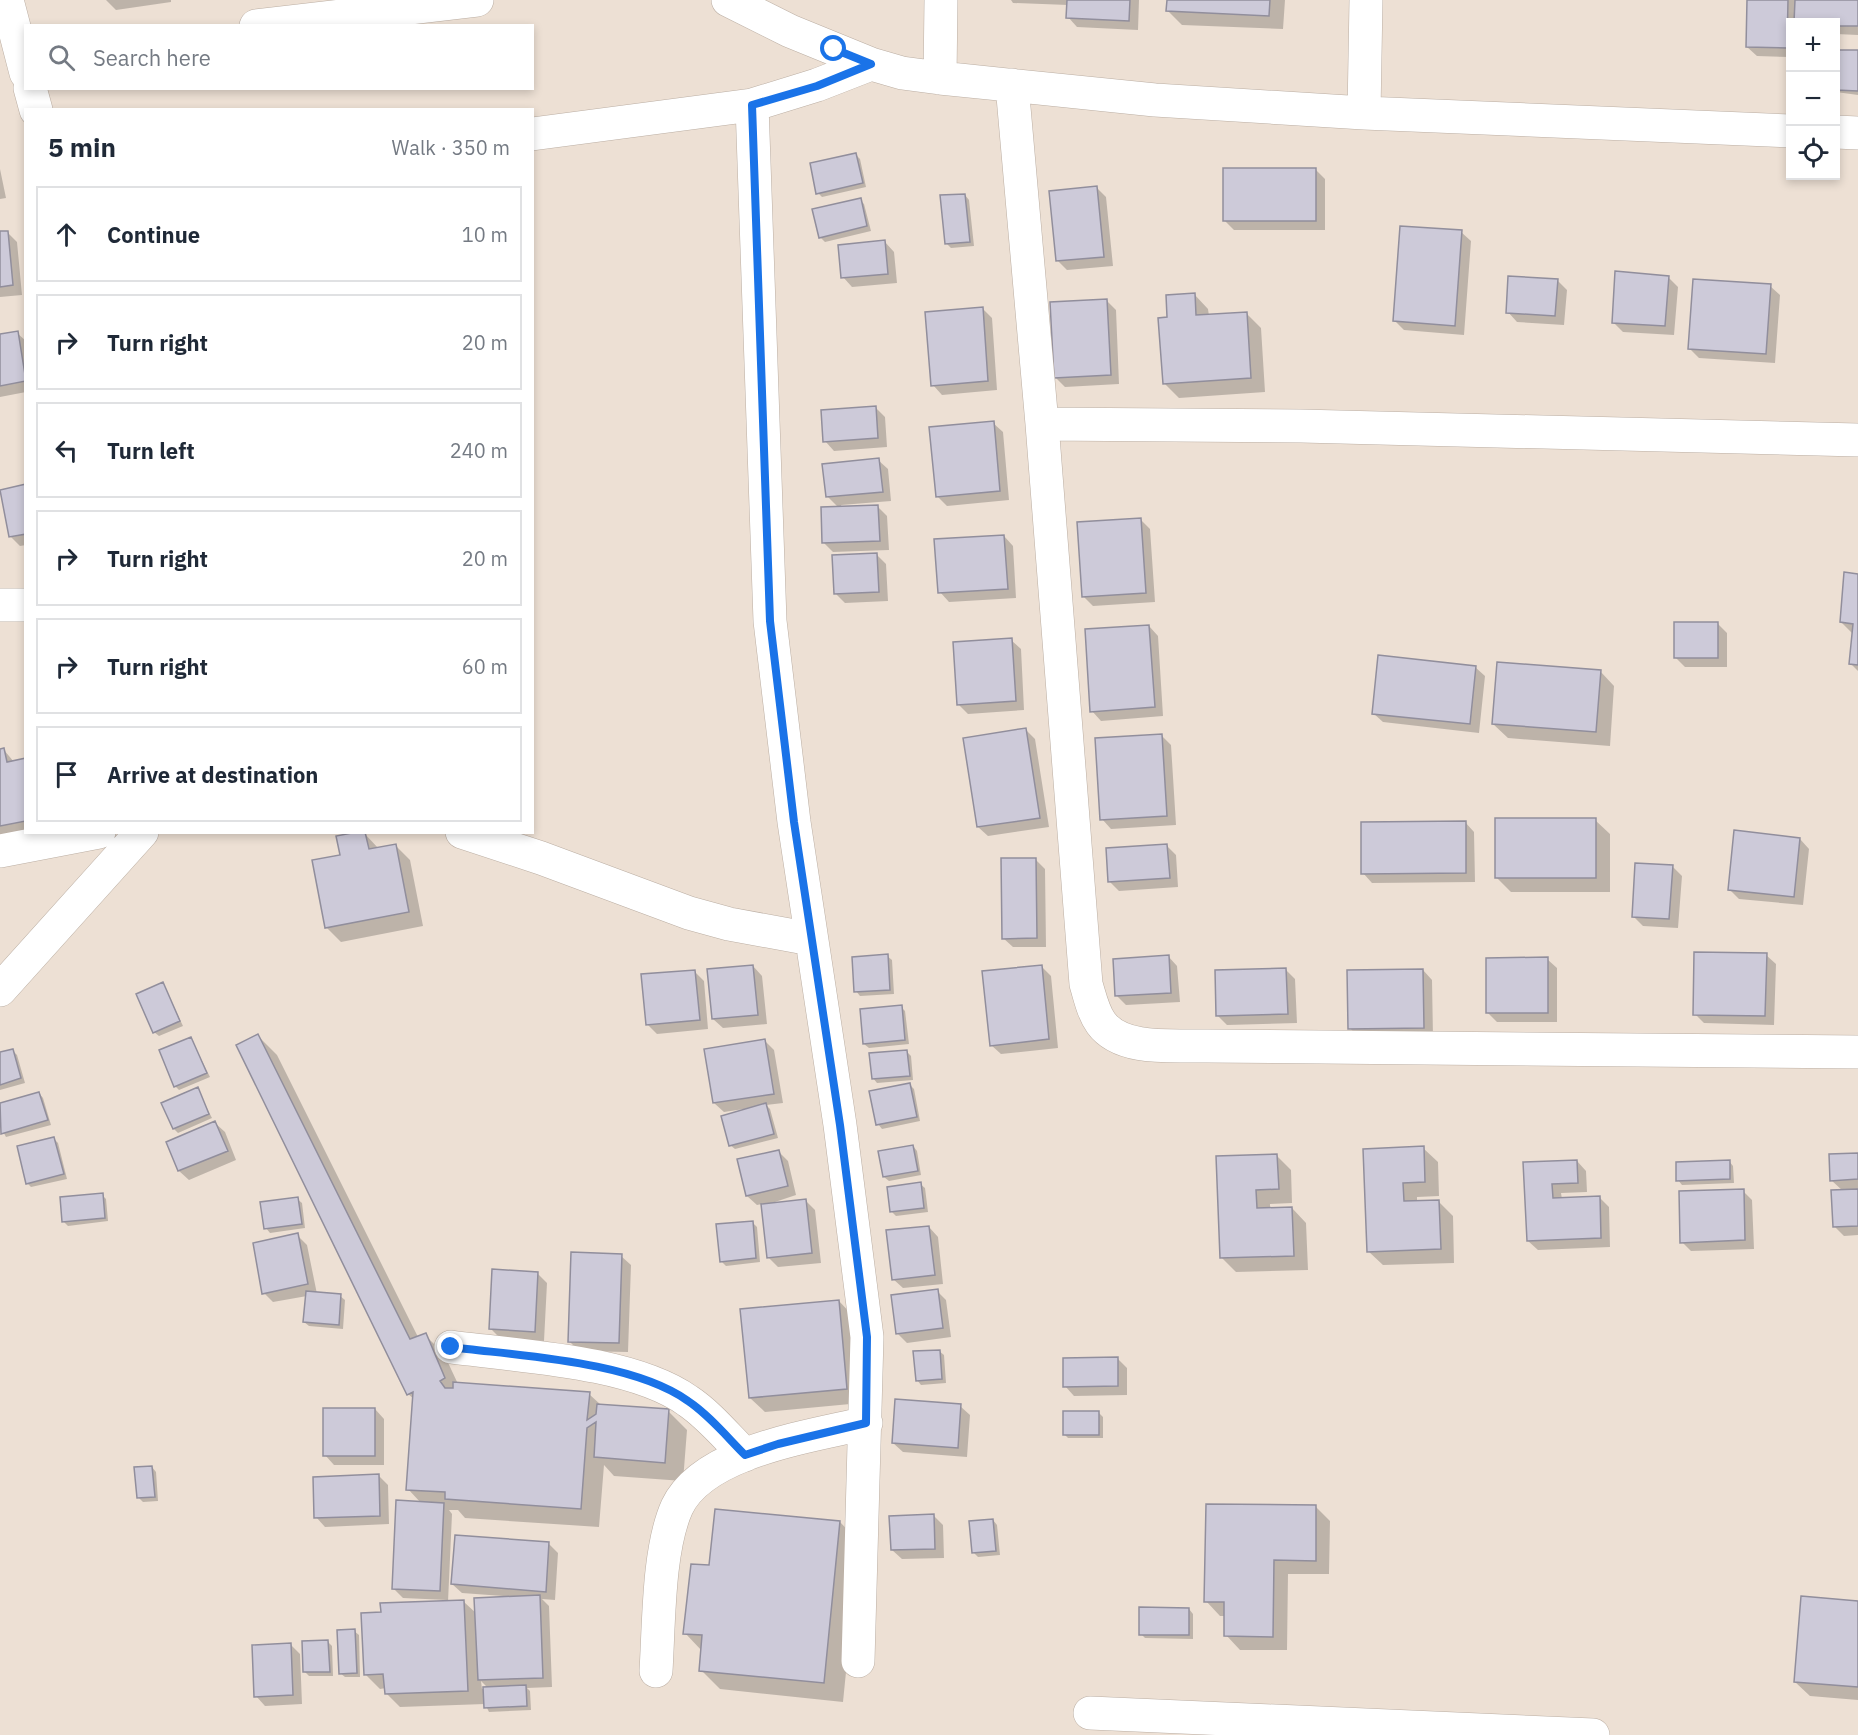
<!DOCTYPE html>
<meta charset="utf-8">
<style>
body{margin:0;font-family:"IBM Plex Sans",sans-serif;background:#f6f6f7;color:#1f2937}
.controls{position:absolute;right:18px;top:18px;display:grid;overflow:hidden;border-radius:0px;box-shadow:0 3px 9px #0003}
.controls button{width:54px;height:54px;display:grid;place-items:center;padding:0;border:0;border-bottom:2px solid #e0e1e3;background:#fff;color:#1f2937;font:30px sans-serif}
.stop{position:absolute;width:18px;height:18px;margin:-14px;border:4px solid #1a73e8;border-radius:50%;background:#fff}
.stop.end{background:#1a73e8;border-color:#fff;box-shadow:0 2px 6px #0008}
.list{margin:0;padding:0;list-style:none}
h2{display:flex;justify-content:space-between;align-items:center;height:78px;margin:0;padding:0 24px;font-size:26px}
h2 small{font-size:20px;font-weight:400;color:#747a83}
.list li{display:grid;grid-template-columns:39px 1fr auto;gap:18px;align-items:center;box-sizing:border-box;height:96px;margin:0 12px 12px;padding:0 12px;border:2px solid #e0e1e3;border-radius:0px}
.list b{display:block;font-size:22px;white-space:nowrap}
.list em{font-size:20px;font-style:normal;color:#747a83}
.icon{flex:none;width:33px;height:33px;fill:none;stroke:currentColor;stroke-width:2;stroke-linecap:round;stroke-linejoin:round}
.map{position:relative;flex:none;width:1858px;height:1735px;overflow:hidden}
.search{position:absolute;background:#fff;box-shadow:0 3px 9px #0003;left:24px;top:24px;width:510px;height:66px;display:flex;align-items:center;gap:15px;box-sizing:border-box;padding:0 21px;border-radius:0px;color:#747a83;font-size:22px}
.panel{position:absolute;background:#fff;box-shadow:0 3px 9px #0003;left:24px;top:108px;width:510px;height:726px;border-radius:0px}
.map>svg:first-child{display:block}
</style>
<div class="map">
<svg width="1858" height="1735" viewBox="0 0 1858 1735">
<rect width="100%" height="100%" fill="#ede0d4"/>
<!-- shadow -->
<path fill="#0003" fill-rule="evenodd" d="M106 0H171V2L116 10Z
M1011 0H1139L1138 30 1077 27 1068 17V5L1013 3Z
M1168 0H1285L1283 29 1182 25 1168 11Z
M1749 0H1858V35L1836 34V22H1790V57L1757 56 1747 47Z
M1836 51 1858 52V95L1836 92Z
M856 155 860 159 866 187 822 197 818 193Z
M0 169 6 198 0 199Z
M1315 169 1325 179V230H1234L1224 220Z
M1096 187 1106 197 1113 266 1067 270 1057 260Z
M965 195 969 200 974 246 951 248 946 243Z
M860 200 864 204 871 231 825 242 820 237Z
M7 232 17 242 22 295 0 297V233Z
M1461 232 1471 241 1464 335 1404 330 1395 321Z
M885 242 894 252 897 283 852 287 843 277Z
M1668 277 1678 287 1674 335 1623 332 1613 322Z
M1557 280 1567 290 1564 325 1517 322 1508 312Z
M1770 286 1780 295 1775 363 1699 358 1689 348Z
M1194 294 1208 309 1209 316 1246 313 1261 328 1265 392 1179 398 1164 383 1169 318Z
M1106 300 1116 310 1119 384 1065 387 1055 377Z
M982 308 992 318 997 390 942 395 933 385Z
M17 333 26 341V392L0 397V336Z
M875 407 885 417 887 447 834 451 825 441Z
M993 423 1003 432 1009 500 947 506 937 496Z
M878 460 888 469 891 501 841 505 842 508 878 507 887 516 889 550 833 552 824 543 839 508 827 496Z
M26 486V545L20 546 10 536Z
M1141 520 1150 529 1155 602 1093 606 1083 596Z
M1004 536 1013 546 1016 598 949 602 940 592Z
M877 555 886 564 888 601 845 603 836 594Z
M1858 575V671L1850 663 1853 634 1841 622Z
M1717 623 1727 633V667H1685L1676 658Z
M1149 626 1158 636 1163 716 1101 721 1092 711Z
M1011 640 1021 649 1024 710 968 714 958 704Z
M1475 667 1485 676 1479 733 1383 722 1373 713Z
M1600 671 1614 686 1610 746 1508 738 1493 724Z
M1026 730 1035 739 1049 827 988 836 978 827Z
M1162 736 1171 745 1176 825 1111 829 1102 819Z
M0 750H4L14 762 26 760V832L0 836Z
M1595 820 1610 834V892H1511L1497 878Z
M1465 822 1474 832 1475 882 1372 883 1363 873Z
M364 833 379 849 396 846 410 860 423 926 341 942 326 927 342 856Z
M1800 839 1809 849 1803 905 1739 899 1729 889Z
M1167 846 1176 855 1178 887 1119 891 1109 881Z
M1035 859 1045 869 1046 947H1013L1003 938Z
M1672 866 1682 876 1678 928 1643 926 1633 916Z
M1766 955 1776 964 1774 1025 1704 1023 1695 1014Z
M887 956 892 960 894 994 860 996 856 991Z
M1168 956 1177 966 1180 1002 1126 1005 1117 996Z
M1547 959 1557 968V1022H1497L1488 1013Z
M753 966 762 976 767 1024 723 1028 713 1019Z
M1041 966 1051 976 1058 1048 1001 1054 991 1045Z
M1286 970 1295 979 1297 1023 1227 1025 1218 1016Z
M1423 970 1432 980 1433 1037 1359 1038 1350 1028Z
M694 971 704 981 708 1029 657 1034 647 1024Z
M163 984 183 1026 159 1036 154 1032Z
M901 1007 905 1011 909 1044 869 1048 864 1044Z
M258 1036 277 1055 418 1337 425 1335 444 1354 458 1384 589 1394 601 1405 668 1411 687 1430 683 1481 614 1476 604 1465 599 1527 465 1518 458 1510H449L452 1514 448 1602H464L477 1614 503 1596 462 1593 452 1584 548 1543 558 1553 555 1600 542 1599 549 1606 552 1687 527 1688 530 1691 531 1710 489 1712 485 1704 400 1707 386 1693V1688L380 1689 365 1674 383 1614 447 1602V1600L403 1598 394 1589 421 1503 408 1489 414 1399 408 1394ZM481 1681 488 1688 482 1689Z
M191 1039 210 1077 179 1090 175 1086Z
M764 1040 774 1050 783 1103 766 1105 770 1109 778 1138 735 1149 730 1145 744 1109 724 1112 714 1103Z
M12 1050 17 1055 25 1083 0 1090V1054Z
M907 1052 911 1056 913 1080 877 1083 873 1078Z
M909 1084 914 1089 920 1121 882 1129 878 1124Z
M197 1089 212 1118 178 1133 174 1129Z
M39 1093 43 1098 51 1125 6 1137 0 1126V1105Z
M215 1123 225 1132 236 1160 189 1180 179 1171Z
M54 1139 58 1143 67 1179 31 1187 27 1183Z
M913 1146 917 1151 921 1175 889 1181 884 1177 880 1152Z
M1423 1148 1438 1162 1439 1196 1417 1197V1202L1438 1201 1453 1216 1454 1263 1383 1265 1368 1251 1364 1150Z
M778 1151 788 1161 796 1195 766 1205 806 1201 815 1210 821 1263 778 1267 768 1257 762 1204 757 1205 747 1196Z
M1276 1155 1291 1170 1292 1203 1270 1204V1209L1292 1208 1306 1223 1308 1270 1236 1272 1222 1258 1218 1158Z
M1858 1155V1235L1844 1236 1834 1226 1843 1191 1831 1180Z
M1577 1161 1586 1171 1587 1192 1561 1193 1562 1199 1599 1197 1609 1207 1610 1247 1538 1250 1528 1241 1525 1164Z
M1729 1161 1733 1166 1734 1183 1682 1185 1678 1180Z
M920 1184 925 1188 928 1212 896 1216 891 1211Z
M1743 1191 1752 1200 1754 1249 1691 1251 1682 1242Z
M102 1195 106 1199 108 1221 68 1226 63 1221Z
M297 1199 302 1203 305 1228 270 1233 266 1228Z
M752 1222 757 1227 760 1262 726 1266 721 1261Z
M929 1227 938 1237 943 1284 903 1288 893 1279Z
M297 1235 307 1245 317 1294 340 1296 345 1300 343 1329 309 1326 304 1322 307 1296 273 1302 264 1293Z
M621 1256 631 1265 628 1352 579 1351 570 1342Z
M537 1273 547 1283 544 1341 500 1338 491 1329Z
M937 1291 946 1300 951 1337 907 1343 898 1334Z
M839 1301 853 1316 861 1403 765 1412 750 1398Z
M939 1351 944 1355 946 1383 921 1385 917 1380Z
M1118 1359 1127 1368V1395L1074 1396 1065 1386Z
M960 1406 970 1415 967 1457 903 1452 893 1443Z
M375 1409 384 1419V1465H334L325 1455Z
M1098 1412 1103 1417V1438H1068L1064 1434Z
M152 1467 156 1472 158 1501 143 1502 138 1497Z
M379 1476 388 1485 389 1524 325 1527 316 1517Z
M1316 1507 1330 1521 1329 1574H1288L1287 1650H1240L1226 1635V1616H1220L1206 1601Z
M933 1515 943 1525 944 1558 902 1559 892 1550Z
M993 1520 997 1525 1000 1555 978 1557 974 1553Z
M840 1522 859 1542 843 1702 720 1689 701 1670 702 1651 685 1633 711 1567Z
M1858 1603V1700L1810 1696 1795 1682Z
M1189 1609 1193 1614V1639L1145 1638 1141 1634Z
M354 1631 359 1635 360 1677H345L340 1673Z
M328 1642 332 1646 333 1676H309L305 1672Z
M291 1645 300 1654 302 1704 265 1706 256 1696Z"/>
<!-- building -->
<path fill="#cdcad9" stroke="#918e9c" stroke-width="1.5" d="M1067 0H1130L1129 21 1066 18Z
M1167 0H1270L1269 16 1166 11Z
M1747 0H1788L1787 48 1746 47Z
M1795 0H1858V26H1836V22H1794Z
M1836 50H1858V91L1836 90Z
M856 153 863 183 816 194 810 163Z
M1223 168H1316V221H1223Z
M1097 186 1104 257 1056 261 1049 191Z
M965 194 970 242 945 244 940 195Z
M861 198 867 226 819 238 812 209Z
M1400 226 1462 230 1455 326 1393 321Z
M0 231H8L13 285 0 287Z
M885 240 888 274 841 278 838 245Z
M1615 271 1669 276 1665 326 1612 323Z
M1508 276 1558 279 1555 316 1506 313Z
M1693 279 1771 284 1766 354 1688 349Z
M1195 293 1196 315 1247 312 1251 378 1163 384 1158 318 1167 317 1166 295Z
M1107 299 1111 375 1054 378 1050 302Z
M983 307 988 381 931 386 925 312Z
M18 331 26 381 0 386V334Z
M876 406 878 438 823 442 821 410Z
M994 421 1000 491 936 497 929 427Z
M879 458 883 492 826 497 822 464Z
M26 484V534L9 537 0 490Z
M878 505 880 541 822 543 821 507Z
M1141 518 1146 593 1082 597 1077 522Z
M1004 535 1008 589 938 593 934 539Z
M877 553 879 592 834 594 832 555Z
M1844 572 1858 574V665L1849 664 1853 624 1840 622Z
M1674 622H1718V658H1674Z
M1149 625 1155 707 1090 712 1085 629Z
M1012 638 1016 701 957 705 953 642Z
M1378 655 1476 666 1470 724 1372 714Z
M1497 662 1601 670 1596 732 1492 724Z
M1026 728 1040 818 977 827 963 738Z
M1162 734 1167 816 1100 820 1095 738Z
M4 748 7 762 26 758V821L0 826V749Z
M1495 818H1596V878H1495Z
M1466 821V873L1361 874V822Z
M1734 830 1800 838 1794 897 1728 890Z
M357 832H365L369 849 396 844 409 912 325 928 312 860 340 855 336 836Z
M1167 844 1170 878 1108 882 1106 848Z
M1001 858H1036L1037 938 1002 939Z
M1635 863 1673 865 1669 919 1632 917Z
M1694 952 1767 953 1765 1016 1693 1015Z
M888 954 890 990 854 992 852 957Z
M1169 955 1171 993 1115 996 1113 959Z
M1548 957V1013H1486V958Z
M753 965 758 1015 712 1019 707 969Z
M1042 965 1049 1039 990 1046 982 971Z
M1286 968 1288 1014 1216 1016 1215 970Z
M1423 969 1424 1028 1348 1029 1347 970Z
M695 970 700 1020 646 1025 641 974Z
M163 982 180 1021 153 1033 136 994Z
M902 1005 905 1040 863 1044 860 1009Z
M258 1034 410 1339 426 1333 445 1378 440 1381 445 1388H453V1382L590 1392 587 1420 596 1414 597 1404 669 1409 665 1463 594 1457 596 1422 587 1428 581 1509 445 1499V1492L406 1490 413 1392 407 1395 236 1045Z
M191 1037 207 1073 174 1087 159 1050Z
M765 1039 774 1094 713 1103 704 1049Z
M13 1049 21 1078 0 1085V1052Z
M907 1050 910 1076 872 1079 869 1053Z
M910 1083 917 1117 876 1125 869 1091Z
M198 1087 209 1114 173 1129 161 1103Z
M39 1092 48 1120 1 1134 0 1103Z
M766 1103 774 1134 729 1146 721 1116Z
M215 1121 228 1151 178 1171 166 1142Z
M54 1137 64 1174 26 1184 17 1146Z
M913 1145 918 1171 883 1177 878 1151Z
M1424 1146 1425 1182 1403 1183 1404 1201 1439 1200 1441 1249 1367 1252 1363 1149Z
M779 1150 788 1186 746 1196 737 1159Z
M1858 1153V1179L1830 1181 1829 1154Z
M1277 1154 1279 1189 1256 1190 1257 1208 1292 1207 1294 1256 1220 1258 1216 1156Z
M1577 1160 1578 1183 1552 1184 1553 1198 1600 1196 1601 1238 1527 1241 1523 1162Z
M1730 1160V1179L1676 1181V1162Z
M921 1182 924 1208 890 1212 887 1187Z
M1744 1189 1745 1240 1680 1243 1679 1191Z
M1858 1189V1226L1833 1227 1831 1190Z
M103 1193 105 1218 62 1222 60 1197Z
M298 1197 302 1224 264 1229 260 1202Z
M806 1199 812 1253 767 1258 761 1204Z
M753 1221 756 1258 720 1262 716 1224Z
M929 1226 935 1275 892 1280 886 1230Z
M298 1233 308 1284 262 1294 253 1243Z
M571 1252 622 1254 619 1343 568 1342Z
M492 1269 538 1272 535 1332 489 1329Z
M938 1289 943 1328 896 1334 891 1295Z
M306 1291 341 1294 339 1325 303 1322Z
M839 1300 847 1389 749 1398 740 1309Z
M940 1350 942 1379 916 1381 913 1351Z
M1118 1357V1386L1063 1387V1358Z
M895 1399 961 1404 958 1448 892 1443Z
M323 1408H375V1456H323Z
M1063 1411H1099V1435H1063Z
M152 1466 155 1497 137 1498 134 1467Z
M379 1474 380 1516 314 1518 313 1477Z
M396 1500 444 1503 440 1591 392 1589Z
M1206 1504 1316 1505V1561L1274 1560 1273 1637 1224 1636V1602H1204Z
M715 1509 840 1521 824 1683 699 1671 702 1635 683 1634 691 1564 709 1565Z
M934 1514 935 1549 891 1550 889 1516Z
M993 1519 996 1551 972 1553 969 1521Z
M455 1535 549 1542 546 1592 451 1584Z
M540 1595 543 1678 478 1680 474 1598Z
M1801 1596 1858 1601V1687L1794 1682Z
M464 1600 468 1691 385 1694 383 1674 364 1675 361 1613 381 1612 380 1603Z
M1139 1607 1189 1608V1635H1139Z
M355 1629 357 1673 339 1674 337 1630Z
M328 1640 330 1672H303L302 1641Z
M291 1643 293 1695 254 1697 252 1645Z
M526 1685 527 1706 484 1708 483 1687Z"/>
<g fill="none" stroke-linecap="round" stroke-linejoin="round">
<!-- minor casing -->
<g stroke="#bbaea3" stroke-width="34">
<path id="minor" d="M7 0 26 73
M728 0 790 31 871 64 902 73 940 78 1155 100 1364 113 1790 131
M256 26 477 0
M940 78 941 0
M1012 85 1042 424 1086 984C1090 997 1093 1012 1101 1023 1122 1052 1175 1045 1207 1046L1858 1052
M30 88 36 110
M752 105 770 621 794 822 840 1125 867 1337 858 1661
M1364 113 1366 0
M1836 132 1858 133
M532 134 752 105 817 85 871 64
M1042 424 1301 426 1858 440
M0 605H26
M462 832 541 858 689 913 729 924 811 939
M0 851 99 832
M0 990 142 832
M451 1347C519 1356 632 1361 688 1401 709 1415 727 1437 745 1455
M656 1671C659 1623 658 1549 677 1507 703 1451 812 1436 866 1423
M1090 1713 1593 1735"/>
</g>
<!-- minor -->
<use href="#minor" stroke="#fff" stroke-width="33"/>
</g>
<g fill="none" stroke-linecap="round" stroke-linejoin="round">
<!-- route -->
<path stroke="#1a73e8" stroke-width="8" d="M451 1347C519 1356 632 1361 688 1401 709 1415 727 1437 745 1455L778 1444 866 1423 867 1337 840 1125 794 822 770 621 752 105 817 86 871 64 834 49"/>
</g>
</svg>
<div class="controls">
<button>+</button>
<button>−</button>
<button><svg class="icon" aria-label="locate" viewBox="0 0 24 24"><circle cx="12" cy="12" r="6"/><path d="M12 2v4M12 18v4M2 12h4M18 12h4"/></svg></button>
</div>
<div class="stop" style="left:834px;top:49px"></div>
<div class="stop end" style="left:451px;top:1347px"></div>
<div class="search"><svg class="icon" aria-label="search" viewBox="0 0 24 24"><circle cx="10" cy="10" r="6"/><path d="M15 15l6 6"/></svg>Search here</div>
<section class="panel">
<h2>5 min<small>Walk · 350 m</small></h2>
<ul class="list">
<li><svg class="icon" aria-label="ahead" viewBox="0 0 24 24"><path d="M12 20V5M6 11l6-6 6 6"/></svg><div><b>Continue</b></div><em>10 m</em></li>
<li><svg class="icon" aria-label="right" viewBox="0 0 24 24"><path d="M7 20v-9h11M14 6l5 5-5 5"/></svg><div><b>Turn right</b></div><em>20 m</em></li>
<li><svg class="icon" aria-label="left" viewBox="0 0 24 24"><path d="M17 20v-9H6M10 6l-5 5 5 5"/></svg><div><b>Turn left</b></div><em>240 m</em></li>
<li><svg class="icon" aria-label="right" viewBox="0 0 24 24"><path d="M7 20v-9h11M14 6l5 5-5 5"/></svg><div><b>Turn right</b></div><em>20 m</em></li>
<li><svg class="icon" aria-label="right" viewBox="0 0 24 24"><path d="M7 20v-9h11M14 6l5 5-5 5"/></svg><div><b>Turn right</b></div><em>60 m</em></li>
<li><svg class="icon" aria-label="arrive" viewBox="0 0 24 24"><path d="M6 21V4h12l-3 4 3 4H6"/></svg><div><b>Arrive at destination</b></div></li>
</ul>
</section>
</div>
